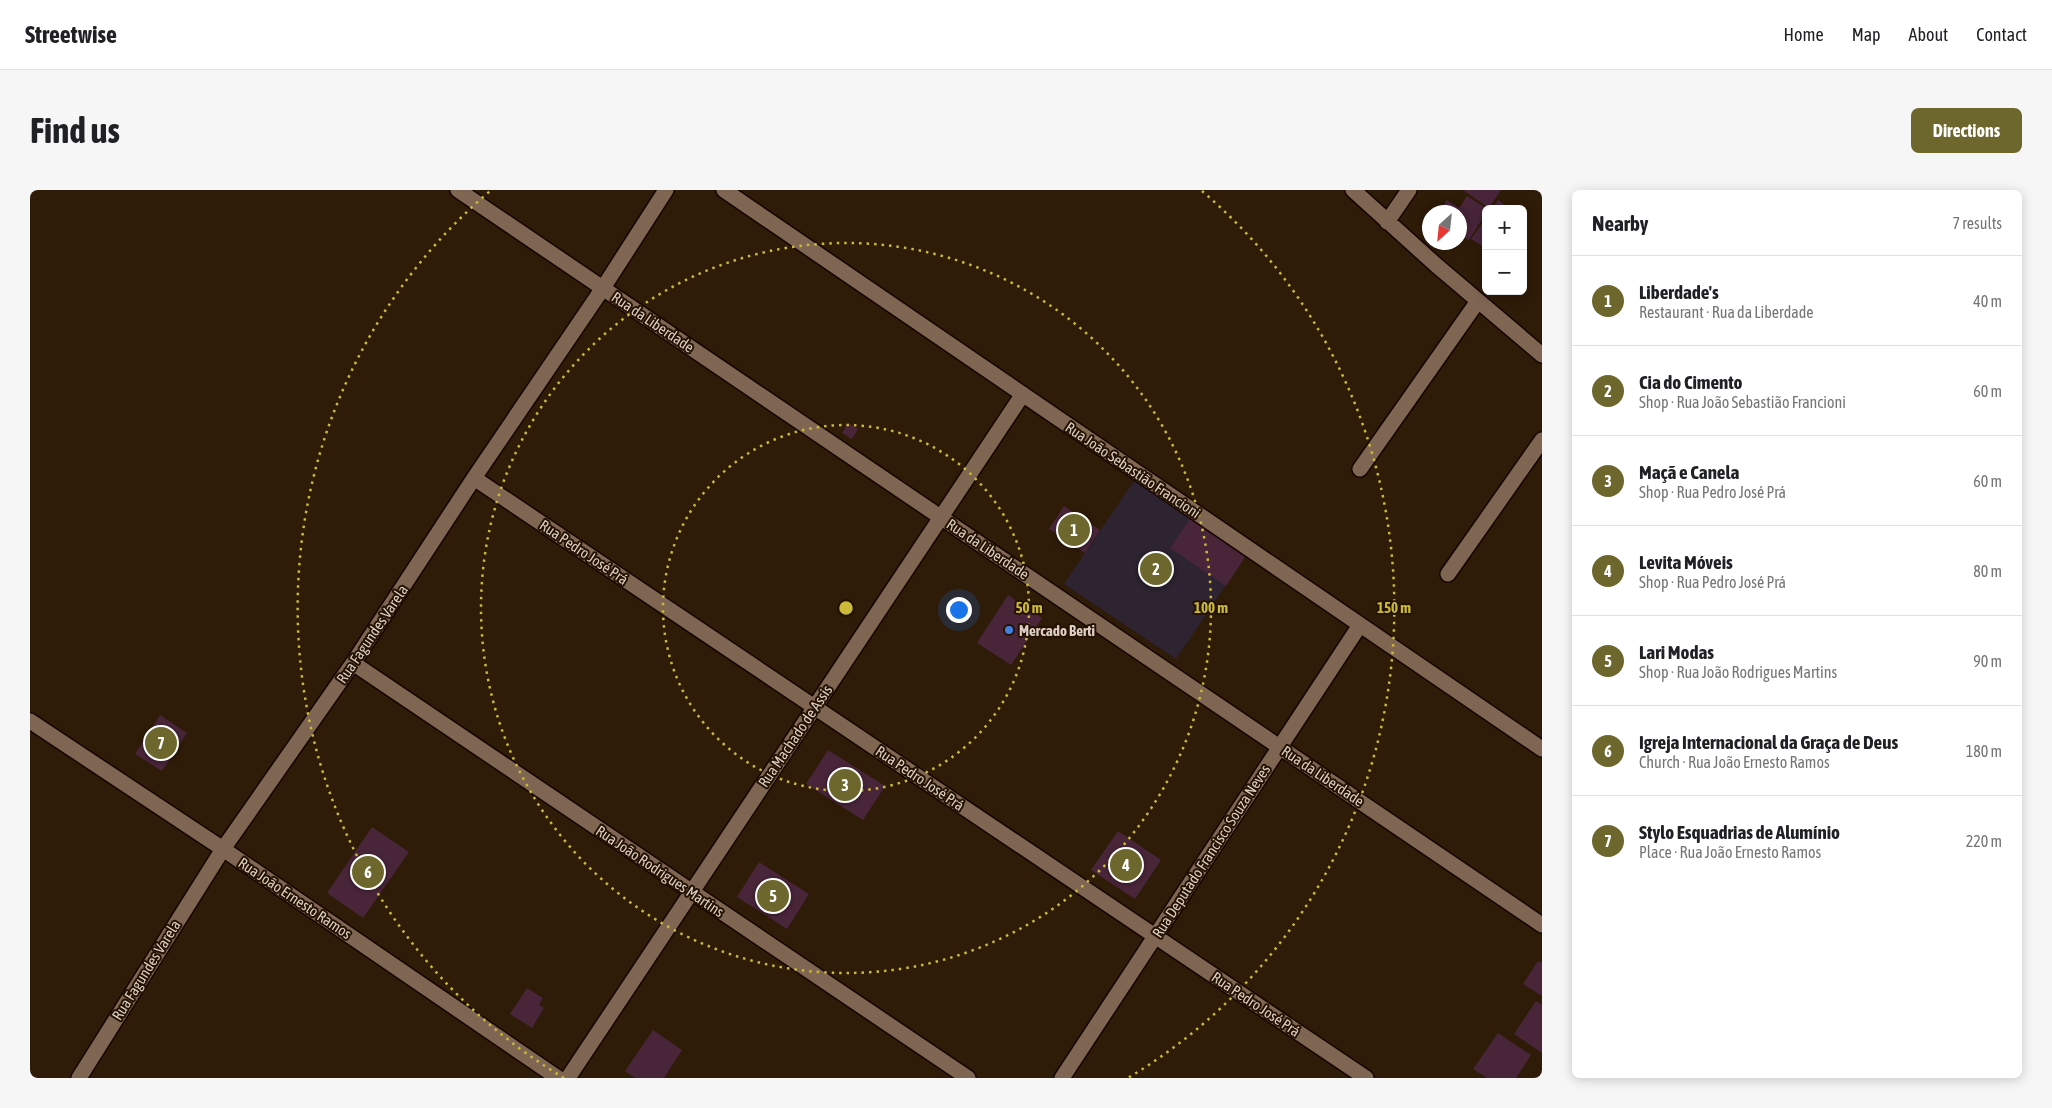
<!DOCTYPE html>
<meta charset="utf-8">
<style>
body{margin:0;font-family:"Asap Condensed",sans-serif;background:#f6f6f6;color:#202124}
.controls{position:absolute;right:15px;top:15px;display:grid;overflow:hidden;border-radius:8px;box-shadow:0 2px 12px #0003}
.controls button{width:45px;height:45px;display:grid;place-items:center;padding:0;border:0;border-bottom:1px solid #e0e0e0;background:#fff;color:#202124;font:25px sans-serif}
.compass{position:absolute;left:1392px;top:15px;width:45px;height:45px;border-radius:50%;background:#fff;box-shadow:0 2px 12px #0003;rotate:207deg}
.you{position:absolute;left:928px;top:419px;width:18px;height:18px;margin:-12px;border:4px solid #fff;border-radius:50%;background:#1a73e8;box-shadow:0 0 0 8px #1a73e833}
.badge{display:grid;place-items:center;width:32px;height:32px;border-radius:50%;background:#6d662d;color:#fff;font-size:16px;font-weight:700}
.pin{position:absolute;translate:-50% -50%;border:2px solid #fff;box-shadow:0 1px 5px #0006}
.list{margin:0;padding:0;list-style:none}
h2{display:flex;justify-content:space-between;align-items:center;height:65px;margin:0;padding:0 20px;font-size:21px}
h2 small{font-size:16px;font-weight:400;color:#757577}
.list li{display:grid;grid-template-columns:32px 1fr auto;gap:15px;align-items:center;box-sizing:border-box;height:90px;padding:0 20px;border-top:1px solid #e0e0e0}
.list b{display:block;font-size:19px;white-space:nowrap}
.list p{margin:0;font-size:16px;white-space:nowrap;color:#757577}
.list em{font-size:16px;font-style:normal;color:#757577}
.map{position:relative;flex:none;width:1512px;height:888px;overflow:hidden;border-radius:8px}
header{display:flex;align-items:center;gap:30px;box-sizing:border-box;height:70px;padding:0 25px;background:#fff;border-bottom:1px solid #e0e0e0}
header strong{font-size:24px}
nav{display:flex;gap:28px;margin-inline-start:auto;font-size:18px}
.intro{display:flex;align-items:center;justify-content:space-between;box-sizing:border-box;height:120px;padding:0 30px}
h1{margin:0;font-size:35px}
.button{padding:12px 22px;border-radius:8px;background:#6d662d;color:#fff;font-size:18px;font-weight:700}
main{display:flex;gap:30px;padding:0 30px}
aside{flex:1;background:#fff;border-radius:8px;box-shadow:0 2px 12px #0003}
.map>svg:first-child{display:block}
</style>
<header>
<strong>Streetwise</strong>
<nav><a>Home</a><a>Map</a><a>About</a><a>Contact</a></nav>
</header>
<div class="intro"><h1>Find us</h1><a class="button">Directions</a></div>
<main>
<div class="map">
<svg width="1512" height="888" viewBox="0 0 1512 888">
<rect width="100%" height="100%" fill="#2e1b08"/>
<!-- commercial -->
<path fill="#2d2331" d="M1106 288 1217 364 1146 469 1034 394Z"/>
<!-- building -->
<path fill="#49253a" d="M1433 0H1471L1459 18Z
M1437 6 1456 18V23L1439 50 1430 45V22H1409L1417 10 1429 18Z
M1468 10 1480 19H1462Z
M1456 28V58L1441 49Z
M818 233 828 239 822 249 812 243Z
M1034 316 1070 340 1055 363 1019 339Z
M1162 326 1217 364 1196 396 1140 358Z
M978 405 1012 428 981 475 947 453Z
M130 525 157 543 132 581 105 564Z
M798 560 855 596 833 630 776 594Z
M342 637 379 662 333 728 297 703Z
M1088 641 1131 670 1105 709 1061 680Z
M729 672 779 704 757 739 707 707Z
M1508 771 1512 773V806L1493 794Z
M497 798 513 808 509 815 514 818 502 838 480 824Z
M1506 811 1512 815V863L1484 844Z
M623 840 652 860 634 888H605L595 881Z
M1468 843 1501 865 1486 888H1457L1443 879Z"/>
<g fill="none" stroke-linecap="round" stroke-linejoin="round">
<!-- minor casing -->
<g stroke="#160500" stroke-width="18">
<path id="minor" d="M428 0 1512 735
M694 0 1512 559
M1323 0 1406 75 1512 165
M1357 32 1379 0
M1330 279 1448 111
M444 288 1336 888
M1418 384 1512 250
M323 473 938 888
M0 531 193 659 528 888
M49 888 193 659 323 473 444 288 573 98 636 0
M538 888 993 204
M1032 888 1330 435"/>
</g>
<!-- minor -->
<use href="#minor" stroke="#7e6652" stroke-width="15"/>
</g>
<!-- distance rings -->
<g fill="none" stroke="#cbba39" stroke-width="2.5" stroke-dasharray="2.5 5">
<circle cx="816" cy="418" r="183"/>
<circle cx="816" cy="418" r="365"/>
<path d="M534 888A548 548 0 0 1 460 1M1172 1A548 548 0 0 1 1098 888"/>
</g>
<!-- markers -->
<circle fill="#3f7fe0" stroke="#241202" stroke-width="2" cx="979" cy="440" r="5"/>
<g text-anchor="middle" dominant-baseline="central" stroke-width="4" stroke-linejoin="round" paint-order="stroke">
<!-- street labels -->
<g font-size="15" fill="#dccec3" stroke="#241202">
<text transform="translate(623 132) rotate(34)">Rua da Liberdade</text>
<text transform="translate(1103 280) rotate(34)">Rua João Sebastião Francioni</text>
<text transform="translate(958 359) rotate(34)">Rua da Liberdade</text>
<text transform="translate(554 362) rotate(34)">Rua Pedro José Prá</text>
<text transform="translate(342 444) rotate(-56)">Rua Fagundes Varela</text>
<text transform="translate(765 546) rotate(-56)">Rua Machado de Assis</text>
<text transform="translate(1293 586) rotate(34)">Rua da Liberdade</text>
<text transform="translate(890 588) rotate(34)">Rua Pedro José Prá</text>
<text transform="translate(1181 661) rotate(-57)">Rua Deputado Francisco Souza Neves</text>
<text transform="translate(630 681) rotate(34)">Rua João Rodrigues Martins</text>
<text transform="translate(265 708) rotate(34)">Rua João Ernesto Ramos</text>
<text transform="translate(116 780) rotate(-58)">Rua Fagundes Varela</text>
<text transform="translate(1226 814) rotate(34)">Rua Pedro José Prá</text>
</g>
<!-- poi labels -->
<g font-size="15" font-weight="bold" fill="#dccec3" stroke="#241202" text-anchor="start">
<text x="989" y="440">Mercado Berti</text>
</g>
</g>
<circle cx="816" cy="418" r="8" fill="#cbba39" stroke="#241202" stroke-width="2.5"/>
<g font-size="15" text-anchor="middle" font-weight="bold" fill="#cbba39" stroke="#241202" stroke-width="4" stroke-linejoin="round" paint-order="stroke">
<text x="999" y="423">50 m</text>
<text x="1181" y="423">100 m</text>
<text x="1364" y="423">150 m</text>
</g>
</svg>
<div class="controls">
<button>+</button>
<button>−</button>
</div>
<svg class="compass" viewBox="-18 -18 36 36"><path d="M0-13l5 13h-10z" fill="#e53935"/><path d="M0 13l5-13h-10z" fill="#757577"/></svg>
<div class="you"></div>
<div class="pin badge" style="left:1044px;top:340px">1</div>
<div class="pin badge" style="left:1126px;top:379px">2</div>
<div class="pin badge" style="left:815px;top:595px">3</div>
<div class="pin badge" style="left:1096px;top:675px">4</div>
<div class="pin badge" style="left:743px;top:706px">5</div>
<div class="pin badge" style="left:338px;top:682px">6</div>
<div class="pin badge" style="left:131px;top:553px">7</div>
</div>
<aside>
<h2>Nearby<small>7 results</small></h2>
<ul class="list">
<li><span class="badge">1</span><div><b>Liberdade's</b><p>Restaurant · Rua da Liberdade</p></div><em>40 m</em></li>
<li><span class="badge">2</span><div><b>Cia do Cimento</b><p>Shop · Rua João Sebastião Francioni</p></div><em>60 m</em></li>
<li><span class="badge">3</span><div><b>Maçã e Canela</b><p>Shop · Rua Pedro José Prá</p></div><em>60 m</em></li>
<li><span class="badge">4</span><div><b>Levita Móveis</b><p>Shop · Rua Pedro José Prá</p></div><em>80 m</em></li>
<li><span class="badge">5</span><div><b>Lari Modas</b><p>Shop · Rua João Rodrigues Martins</p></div><em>90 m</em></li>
<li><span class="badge">6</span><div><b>Igreja Internacional da Graça de Deus</b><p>Church · Rua João Ernesto Ramos</p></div><em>180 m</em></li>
<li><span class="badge">7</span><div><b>Stylo Esquadrias de Alumínio</b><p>Place · Rua João Ernesto Ramos</p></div><em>220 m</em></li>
</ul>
</aside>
</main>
